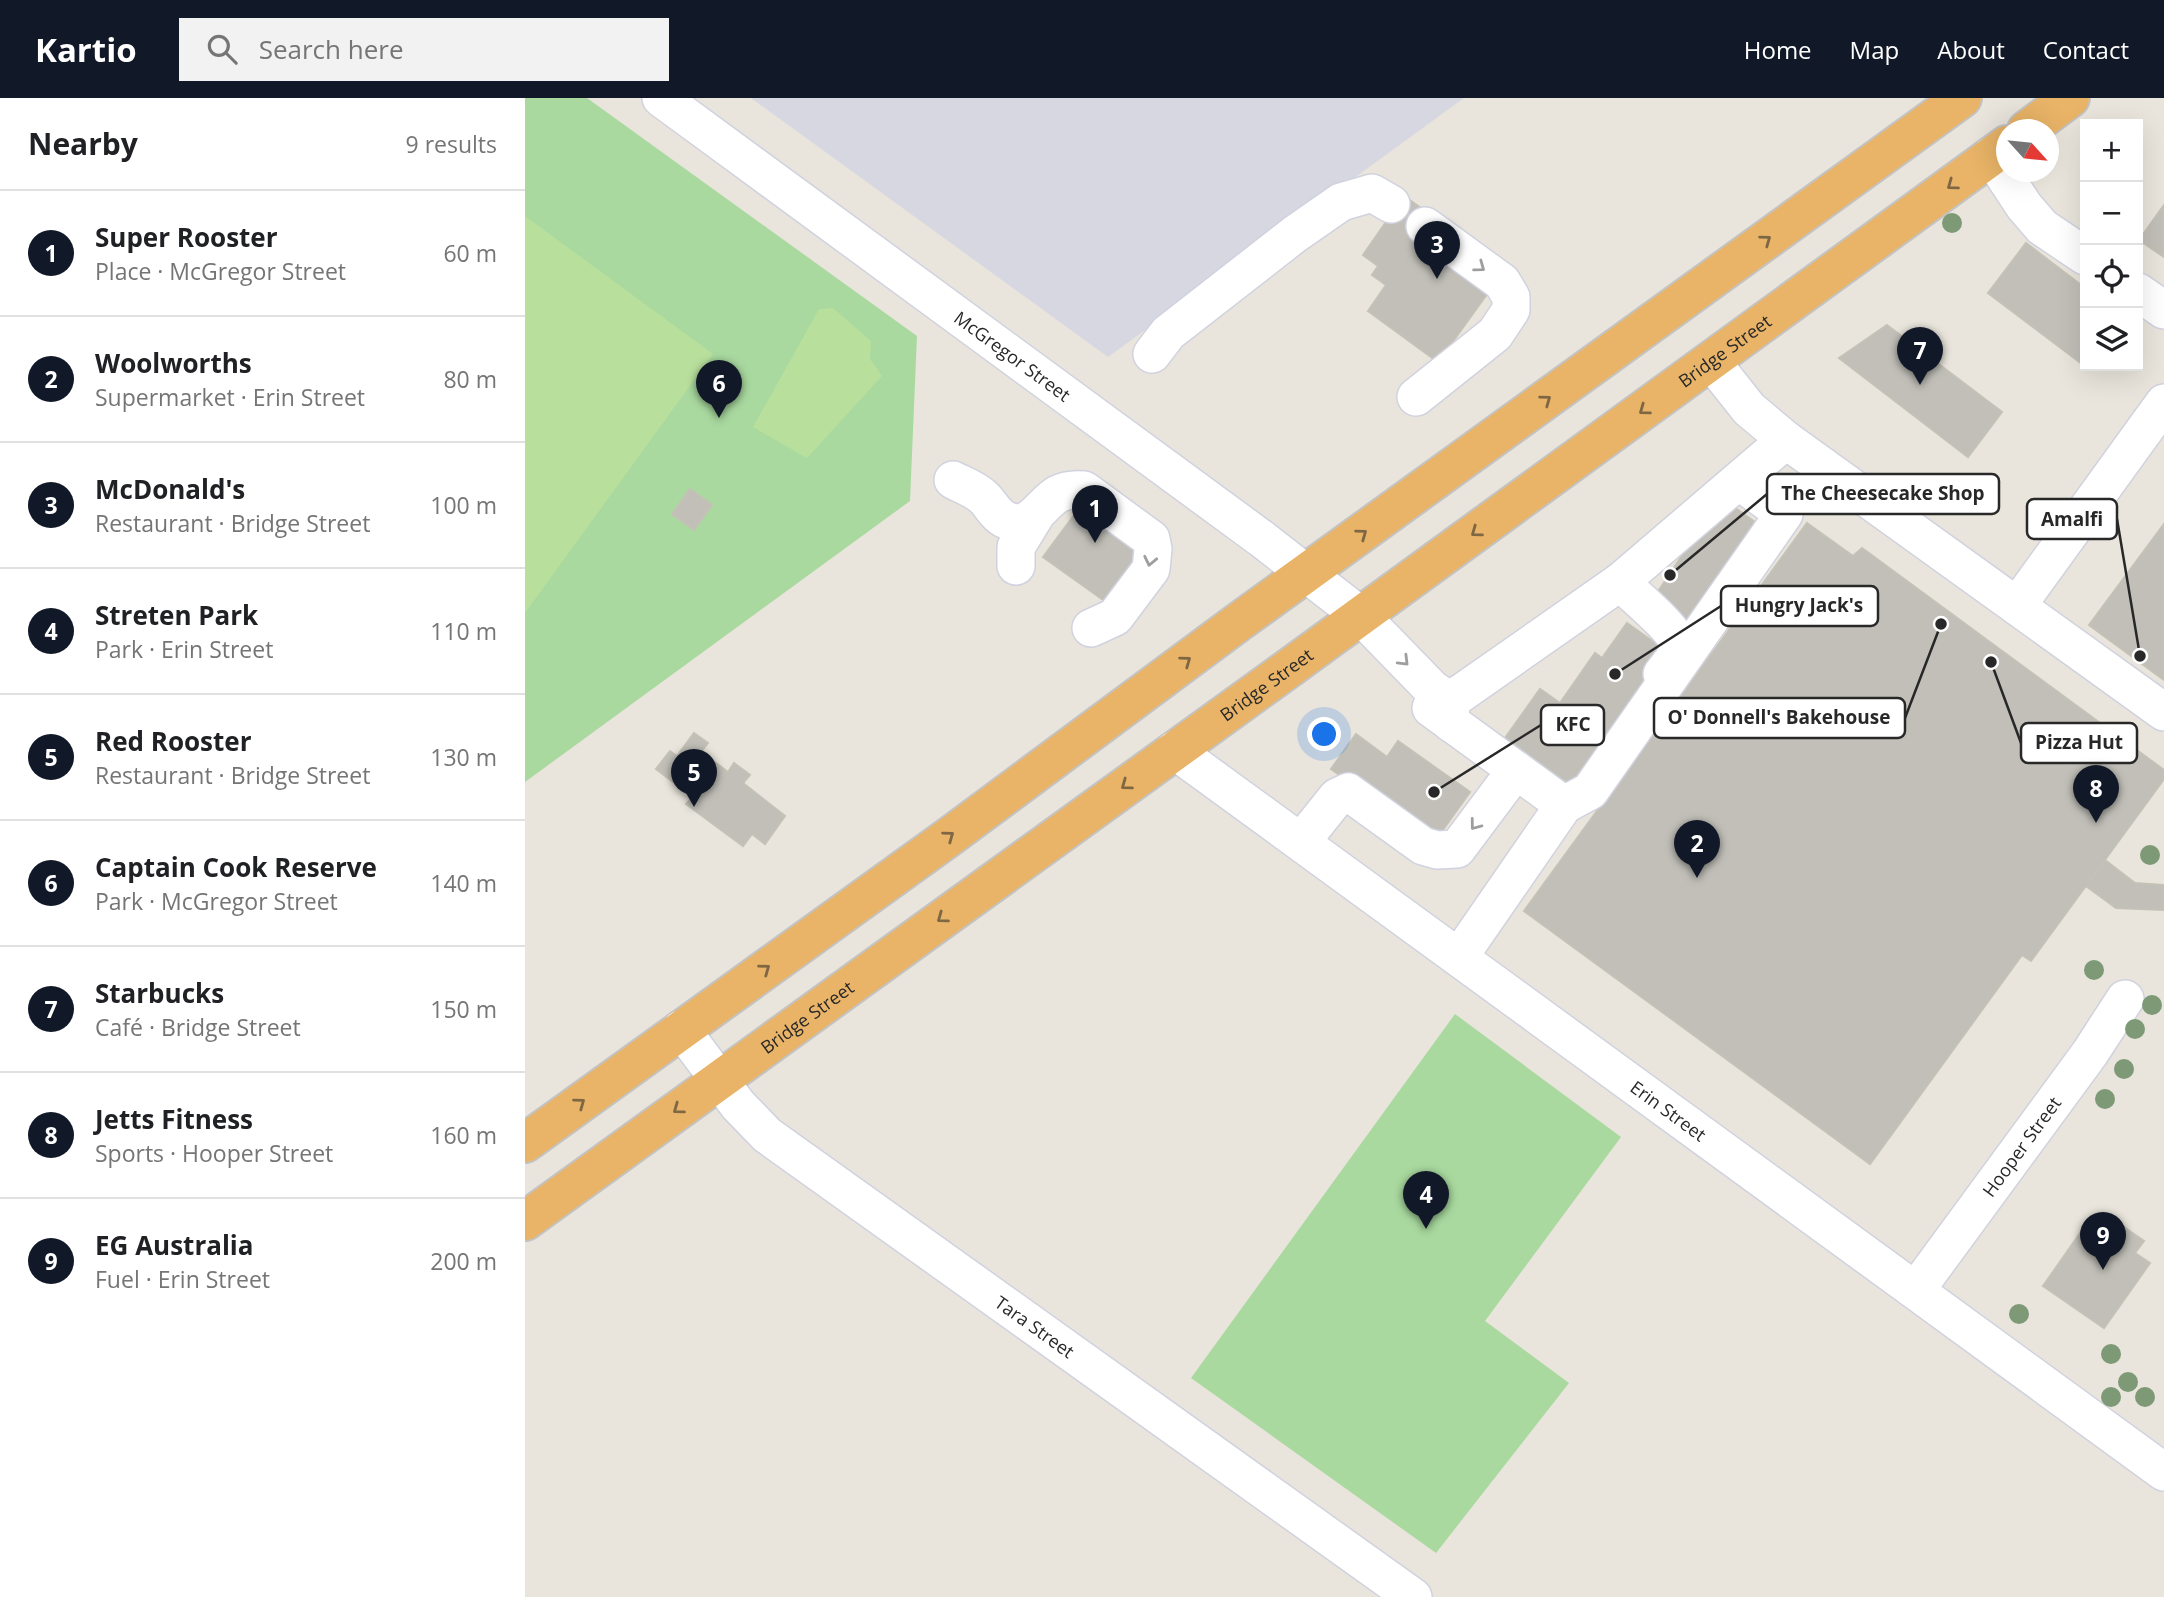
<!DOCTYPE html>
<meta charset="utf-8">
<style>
body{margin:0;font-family:"Open Sans",sans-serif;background:#f2f2f2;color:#202124}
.controls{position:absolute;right:21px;top:21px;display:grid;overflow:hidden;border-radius:0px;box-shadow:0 7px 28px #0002}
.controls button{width:63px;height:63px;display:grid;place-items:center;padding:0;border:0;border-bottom:2px solid #e0e0e0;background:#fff;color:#202124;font:35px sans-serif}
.compass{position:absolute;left:1471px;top:21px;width:63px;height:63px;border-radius:50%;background:#fff;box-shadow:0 7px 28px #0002;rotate:117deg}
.you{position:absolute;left:800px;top:637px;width:24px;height:24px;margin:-18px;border:5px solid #fff;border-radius:50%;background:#1a73e8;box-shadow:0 0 0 10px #1a73e833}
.badge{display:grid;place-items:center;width:46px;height:46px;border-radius:50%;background:#111827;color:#fff;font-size:23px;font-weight:700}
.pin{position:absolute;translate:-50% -58px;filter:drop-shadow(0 2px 4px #0008)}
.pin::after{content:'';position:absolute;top:37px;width:24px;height:21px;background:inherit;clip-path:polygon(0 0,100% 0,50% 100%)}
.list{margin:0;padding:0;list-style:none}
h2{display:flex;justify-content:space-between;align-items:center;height:91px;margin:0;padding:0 28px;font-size:30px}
h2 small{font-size:23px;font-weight:400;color:#757577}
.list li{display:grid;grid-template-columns:46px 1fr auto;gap:21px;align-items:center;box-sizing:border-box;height:126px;padding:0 28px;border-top:2px solid #e0e0e0}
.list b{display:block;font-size:26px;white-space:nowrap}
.list p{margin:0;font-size:23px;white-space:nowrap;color:#757577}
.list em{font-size:23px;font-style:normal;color:#757577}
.icon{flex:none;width:38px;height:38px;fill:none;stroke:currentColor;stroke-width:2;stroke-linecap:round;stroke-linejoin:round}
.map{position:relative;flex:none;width:1639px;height:1499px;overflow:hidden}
header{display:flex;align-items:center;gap:42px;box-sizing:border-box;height:98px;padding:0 35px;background:#111827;color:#fff}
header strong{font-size:33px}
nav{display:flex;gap:38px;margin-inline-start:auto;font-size:24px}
.search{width:490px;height:63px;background:#f2f2f2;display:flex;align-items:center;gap:18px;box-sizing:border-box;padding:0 24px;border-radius:0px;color:#757577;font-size:26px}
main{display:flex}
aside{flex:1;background:#fff}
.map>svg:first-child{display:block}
</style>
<header>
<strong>Kartio</strong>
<div class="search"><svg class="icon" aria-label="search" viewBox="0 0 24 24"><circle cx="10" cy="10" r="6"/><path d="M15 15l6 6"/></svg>Search here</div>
<nav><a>Home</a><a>Map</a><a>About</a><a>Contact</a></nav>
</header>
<main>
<aside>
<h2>Nearby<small>9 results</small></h2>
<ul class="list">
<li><span class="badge">1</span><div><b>Super Rooster</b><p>Place · McGregor Street</p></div><em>60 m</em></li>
<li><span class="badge">2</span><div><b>Woolworths</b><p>Supermarket · Erin Street</p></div><em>80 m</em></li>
<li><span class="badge">3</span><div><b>McDonald's</b><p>Restaurant · Bridge Street</p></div><em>100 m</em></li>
<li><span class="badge">4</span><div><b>Streten Park</b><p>Park · Erin Street</p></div><em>110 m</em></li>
<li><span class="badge">5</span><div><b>Red Rooster</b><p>Restaurant · Bridge Street</p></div><em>130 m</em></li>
<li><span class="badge">6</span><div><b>Captain Cook Reserve</b><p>Park · McGregor Street</p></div><em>140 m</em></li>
<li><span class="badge">7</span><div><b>Starbucks</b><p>Café · Bridge Street</p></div><em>150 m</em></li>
<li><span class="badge">8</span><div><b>Jetts Fitness</b><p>Sports · Hooper Street</p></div><em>160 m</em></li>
<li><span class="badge">9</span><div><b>EG Australia</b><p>Fuel · Erin Street</p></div><em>200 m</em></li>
</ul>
</aside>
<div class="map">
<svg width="1639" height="1499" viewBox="0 0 1639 1499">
<rect width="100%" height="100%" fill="#e9e5dc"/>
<!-- airport -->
<path fill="#d7d7e2" d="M226 0H939L583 259Z"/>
<!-- green -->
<path fill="#a9d99f" d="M0 0H62L392 238 385 403 0 684Z
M930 916 1096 1039 960 1223 1044 1285 911 1455 666 1280Z"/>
<!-- pitch -->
<path fill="#b8df9c" d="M0 118 188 256 0 515Z
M308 210 346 243 345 261 357 278 282 360 228 329 294 211Z"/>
<!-- building -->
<path fill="#c1bfb8" stroke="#c4c1b6" stroke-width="2" d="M875 95 907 118 970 185 913 264 843 213 861 187 847 177 853 168 838 157 861 124 856 120Z
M1639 107V159L1614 142Z
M1501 145 1560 190 1561 269 1463 195Z
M1362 227 1477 314 1443 359 1314 260Z
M165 391 187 407 169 432 147 416Z
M564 397 610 432 617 480 588 509 518 459Z
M1206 407 1237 429 1165 527 1128 501 1178 426Z
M1282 425 1328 458 1337 450 1639 672V681L1506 863 1497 857 1345 1066 999 813Z
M1639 426V582L1564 527Z
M1102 525 1151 560 1056 694 980 640 1015 591 1035 605 1070 555 1077 560Z
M169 635 183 645 176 654 203 674 209 665 225 677 218 685 260 718 240 746 227 736 218 748 161 706 168 699 131 671 145 653 152 658Z
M831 636 862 659 873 643 945 694 909 744 806 671Z
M1580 762 1610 785 1639 787V812L1591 810 1561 788Z
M1586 1120 1619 1143 1610 1155 1625 1165 1579 1230 1518 1188 1565 1121 1579 1131Z"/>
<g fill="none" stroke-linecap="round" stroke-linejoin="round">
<!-- minor casing -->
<g stroke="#d1d2df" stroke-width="40">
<g id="minor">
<path id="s1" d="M136 0 737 441 836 518 907 591 925 603"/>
<path d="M1466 58 1499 108 1517 129 1560 158"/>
<path d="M1613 194 1639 212"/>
<path d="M627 256 643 235 770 136 816 104 847 95 866 106"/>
<path d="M1186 263 1224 311 1261 342 1639 614"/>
<path d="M891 299 970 236 986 212V199L977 184 900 128"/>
<path d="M428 382C438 387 449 391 457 398 466 405 468 415 479 421 505 435 514 407 533 396 541 392 550 391 559 392L626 441 628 451 626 471 590 519 566 530"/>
<path d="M491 468V449L510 418"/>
<path d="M1095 484C1107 496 1153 533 1154 548 1154 557 1142 569 1137 576"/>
<path d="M1492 508 1639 305"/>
<path d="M906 610 1039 707 934 859"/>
<path d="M926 625 925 603 1095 484 1261 342"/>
<path id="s2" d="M649 652 1639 1374"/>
<path d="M1039 707 1065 693 1259 416 1214 383"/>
<path d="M776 744 812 699 823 694 898 748 912 752 932 751 991 672"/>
<path id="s3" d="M156 931 213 1007 242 1037 888 1499"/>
<path id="s4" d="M1391 1192 1565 955 1600 901"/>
</g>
</g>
<!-- highway casing -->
<g stroke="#c3c3c3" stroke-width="42">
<g id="highway">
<path d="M1502 32 1545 0"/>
<path d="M0 1045 424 739 715 523 1437 0"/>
<path id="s5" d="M0 1123 749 581 1482 47"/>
</g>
</g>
<!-- minor -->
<use href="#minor" stroke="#fff" stroke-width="37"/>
<!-- highway -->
<use href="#highway" stroke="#e9b467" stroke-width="38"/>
</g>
<!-- trees -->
<g fill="#7d9976">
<circle cx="1427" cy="125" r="10"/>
<circle cx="1625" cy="757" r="10"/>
<circle cx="1569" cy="872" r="10"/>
<circle cx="1627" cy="907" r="10"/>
<circle cx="1610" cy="931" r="10"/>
<circle cx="1599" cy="971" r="10"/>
<circle cx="1580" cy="1001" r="10"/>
<circle cx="1494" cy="1216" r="10"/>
<circle cx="1586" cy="1256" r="10"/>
<circle cx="1603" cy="1284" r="10"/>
<circle cx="1586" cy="1299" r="10"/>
<circle cx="1620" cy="1299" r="10"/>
</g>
<!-- one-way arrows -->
<defs><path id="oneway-chevron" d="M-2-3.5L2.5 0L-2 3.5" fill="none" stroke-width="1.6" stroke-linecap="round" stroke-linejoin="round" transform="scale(1.75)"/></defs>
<g stroke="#7f6744">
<use href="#oneway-chevron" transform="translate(1427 87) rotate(144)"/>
<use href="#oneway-chevron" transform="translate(1241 142) rotate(-36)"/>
<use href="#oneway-chevron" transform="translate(1021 302) rotate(-36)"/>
<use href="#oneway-chevron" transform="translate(1119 312) rotate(144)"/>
<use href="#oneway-chevron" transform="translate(951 434) rotate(144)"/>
<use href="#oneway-chevron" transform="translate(837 436) rotate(-36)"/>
<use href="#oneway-chevron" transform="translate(661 563) rotate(-36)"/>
<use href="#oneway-chevron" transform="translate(601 687) rotate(144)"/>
<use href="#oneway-chevron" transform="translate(424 738) rotate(-36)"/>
<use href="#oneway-chevron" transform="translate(417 820) rotate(144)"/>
<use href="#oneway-chevron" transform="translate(240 871) rotate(-36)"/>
<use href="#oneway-chevron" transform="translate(55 1005) rotate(-36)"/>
<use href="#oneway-chevron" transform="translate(153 1011) rotate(144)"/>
</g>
<g stroke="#9e9e9e">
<use href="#oneway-chevron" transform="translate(955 169) rotate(36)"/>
<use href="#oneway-chevron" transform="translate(625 463) rotate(102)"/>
<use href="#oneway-chevron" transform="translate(879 563) rotate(45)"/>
<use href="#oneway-chevron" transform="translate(950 727) rotate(127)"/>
</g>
<g text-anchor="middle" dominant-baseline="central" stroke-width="6" stroke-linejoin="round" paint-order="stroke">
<!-- street labels -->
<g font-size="18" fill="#282828" stroke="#fff">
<text stroke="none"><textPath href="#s5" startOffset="1482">Bridge Street</textPath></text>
<text stroke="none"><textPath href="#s1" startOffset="436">McGregor Street</textPath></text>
<text stroke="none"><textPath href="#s5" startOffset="915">Bridge Street</textPath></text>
<text stroke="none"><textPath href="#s5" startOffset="348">Bridge Street</textPath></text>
<text stroke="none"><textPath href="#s2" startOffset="612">Erin Street</textPath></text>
<text stroke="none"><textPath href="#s4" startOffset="178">Hooper Street</textPath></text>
<text stroke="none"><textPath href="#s3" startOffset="466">Tara Street</textPath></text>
</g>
</g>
<!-- callouts -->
<path fill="none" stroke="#282828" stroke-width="2.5" d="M1145 477L1242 396M1615 558L1592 421M1090 576L1196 508M1416 526L1380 620M909 694L1016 627M1466 564L1496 645"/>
<g fill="#282828" stroke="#fff" stroke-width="2.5">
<circle cx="1145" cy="477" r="7"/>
<circle cx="1615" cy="558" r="7"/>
<circle cx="1090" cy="576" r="7"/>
<circle cx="1416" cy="526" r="7"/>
<circle cx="909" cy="694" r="7"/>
<circle cx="1466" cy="564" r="7"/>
</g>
<g fill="#fff" stroke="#282828" stroke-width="2.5">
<rect x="1242" y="376" width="232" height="40" rx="7"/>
<rect x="1502" y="401" width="90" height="40" rx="7"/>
<rect x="1196" y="488" width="157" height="40" rx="7"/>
<rect x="1129" y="600" width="251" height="40" rx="7"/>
<rect x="1016" y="607" width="63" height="40" rx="7"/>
<rect x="1496" y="625" width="116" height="40" rx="7"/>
</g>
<g font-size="19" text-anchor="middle" font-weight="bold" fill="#282828">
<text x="1358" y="402">The Cheesecake Shop</text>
<text x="1547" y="428">Amalfi</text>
<text x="1274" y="514">Hungry Jack's</text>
<text x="1254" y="626">O' Donnell's Bakehouse</text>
<text x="1048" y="633">KFC</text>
<text x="1554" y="651">Pizza Hut</text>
</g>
</svg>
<div class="controls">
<button>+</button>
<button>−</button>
<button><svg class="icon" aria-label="locate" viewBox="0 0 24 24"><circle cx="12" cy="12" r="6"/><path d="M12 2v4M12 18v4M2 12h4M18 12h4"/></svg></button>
<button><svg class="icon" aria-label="layers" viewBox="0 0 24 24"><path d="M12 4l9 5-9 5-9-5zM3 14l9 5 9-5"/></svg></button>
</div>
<svg class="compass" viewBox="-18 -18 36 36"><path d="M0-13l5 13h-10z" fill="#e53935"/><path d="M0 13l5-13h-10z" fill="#757577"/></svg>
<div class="you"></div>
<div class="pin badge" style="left:570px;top:445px">1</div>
<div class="pin badge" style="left:1172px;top:780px">2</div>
<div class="pin badge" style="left:912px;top:181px">3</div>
<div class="pin badge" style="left:901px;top:1131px">4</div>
<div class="pin badge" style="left:169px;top:709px">5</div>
<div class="pin badge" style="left:194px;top:320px">6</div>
<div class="pin badge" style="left:1395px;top:287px">7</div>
<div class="pin badge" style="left:1571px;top:725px">8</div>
<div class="pin badge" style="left:1578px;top:1172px">9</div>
</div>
</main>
